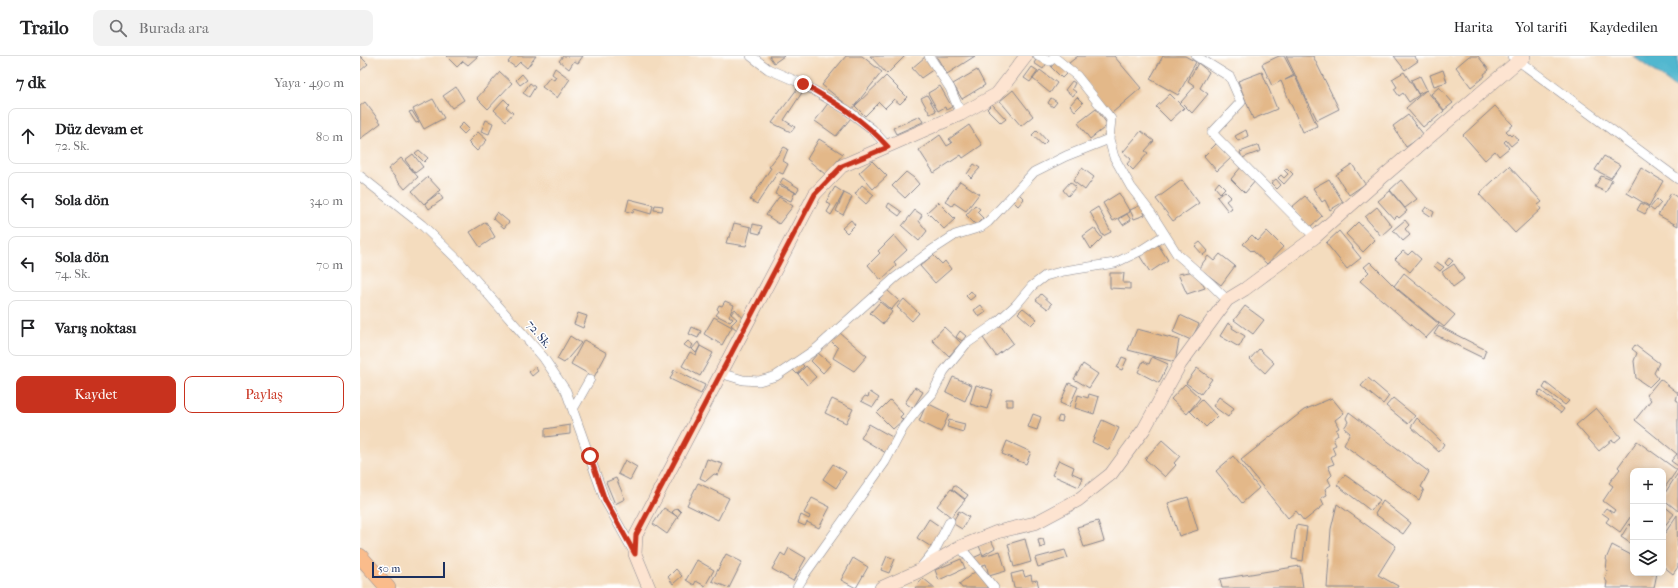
<!DOCTYPE html>
<html lang="tr">
<meta charset="utf-8">
<style>
body{margin:0;font-family:"IM FELL French Canon",serif;background:#f2f2f2;color:#202124}
.controls{position:absolute;right:12px;bottom:12px;display:grid;overflow:hidden;border-radius:8px;box-shadow:0 2px 10px #0003}
.controls button{width:36px;height:36px;display:grid;place-items:center;padding:0;border:0;border-bottom:1px solid #e0e0e0;background:#fff;color:#202124;font:20px sans-serif}
.scale{position:absolute;left:12px;bottom:10px;width:73px;box-sizing:border-box;padding-left:4px;border:2px solid #1b2f5e;border-top:0;font-size:11px;line-height:14px;white-space:nowrap;color:#1b2f5e;-webkit-text-stroke:3px #fff;paint-order:stroke}
.stop{position:absolute;width:12px;height:12px;margin:-9px;border:3px solid #c8321e;border-radius:50%;background:#fff}
.stop.end{background:#c8321e;border-color:#fff;box-shadow:0 1px 4px #0008}
.list{margin:0;padding:0;list-style:none}
h2{display:flex;justify-content:space-between;align-items:center;height:52px;margin:0;padding:0 16px;font-size:17px}
h2 small{font-size:13px;font-weight:400;color:#757577}
.list li{display:grid;grid-template-columns:26px 1fr auto;gap:12px;align-items:center;box-sizing:border-box;height:56px;margin:0 8px 8px;padding:0 8px;border:1px solid #e0e0e0;border-radius:8px}
.list b{display:block;font-size:15px;white-space:nowrap}
.list p{margin:0;font-size:13px;white-space:nowrap;color:#757577}
.list em{font-size:13px;font-style:normal;color:#757577}
.actions{display:flex;gap:8px;padding:12px 16px}
.actions a{flex:1;padding:9px 0;border:1px solid #c8321e;border-radius:8px;text-align:center;font-size:14px;color:#c8321e}
.actions .main{background:#c8321e;color:#fff}
.icon{flex:none;width:22px;height:22px;fill:none;stroke:currentColor;stroke-width:2;stroke-linecap:round;stroke-linejoin:round}
.map{position:relative;flex:none;width:1318px;height:532px;overflow:hidden}
header{display:flex;align-items:center;gap:24px;box-sizing:border-box;height:56px;padding:0 20px;background:#fff;border-bottom:1px solid #e0e0e0}
header strong{font-size:19px}
nav{display:flex;gap:22px;margin-inline-start:auto;font-size:14px}
.search{width:280px;height:36px;background:#f2f2f2;display:flex;align-items:center;gap:10px;box-sizing:border-box;padding:0 14px;border-radius:8px;color:#757577;font-size:15px}
main{display:flex}
aside{flex:1;background:#fff}
.map>svg:first-child{display:block}
</style>
<header>
<strong>Trailo</strong>
<div class="search"><svg class="icon" aria-label="search" viewBox="0 0 24 24"><circle cx="10" cy="10" r="6"/><path d="M15 15l6 6"/></svg>Burada ara</div>
<nav><a>Harita</a><a>Yol tarifi</a><a>Kaydedilen</a></nav>
</header>
<main>
<aside>
<h2>7 dk<small>Yaya · 490 m</small></h2>
<ul class="list">
<li><svg class="icon" aria-label="ahead" viewBox="0 0 24 24"><path d="M12 20V5M6 11l6-6 6 6"/></svg><div><b>Düz devam et</b><p>72. Sk.</p></div><em>80 m</em></li>
<li><svg class="icon" aria-label="left" viewBox="0 0 24 24"><path d="M17 20v-9H6M10 6l-5 5 5 5"/></svg><div><b>Sola dön</b></div><em>340 m</em></li>
<li><svg class="icon" aria-label="left" viewBox="0 0 24 24"><path d="M17 20v-9H6M10 6l-5 5 5 5"/></svg><div><b>Sola dön</b><p>74. Sk.</p></div><em>70 m</em></li>
<li><svg class="icon" aria-label="arrive" viewBox="0 0 24 24"><path d="M6 21V4h12l-3 4 3 4H6"/></svg><div><b>Varış noktası</b></div></li>
</ul>
<div class="actions"><a class="main">Kaydet</a><a>Paylaş</a></div>
</aside>
<div class="map">
<svg width="1318" height="532" viewBox="0 0 1318 532">
<rect width="100%" height="100%" fill="#fff"/>
<filter id="ink" filterUnits="userSpaceOnUse"><feTurbulence type="fractalNoise" baseFrequency=".025" numOctaves="2"/><feDisplacementMap in="SourceGraphic" scale="8" xChannelSelector="R" yChannelSelector="G"/><feConvolveMatrix kernelMatrix="1 2 1 2 8 2 1 2 1" color-interpolation-filters="sRGB"/></filter>
<filter id="wash" filterUnits="userSpaceOnUse"><feTurbulence type="fractalNoise" baseFrequency=".012" numOctaves="4" result="noise"/><feDisplacementMap in="SourceGraphic" scale="16" xChannelSelector="R" yChannelSelector="G"/><feGaussianBlur stdDeviation="0.9" result="paint"/><feColorMatrix in="noise" values="0 0 0 0 0 0 0 0 0 0 0 0 0 0 0 0 0 1.4 0 .05"/><feComposite in="paint" operator="in"/></filter>
<g filter="url(#wash)">
<rect width="100%" height="100%" fill="#f4dcbe"/>
<!-- water -->
<path fill="#51b7cf" stroke="#367396" d="M1273 0H1318V33Z"/>
<g id="blocks">
<!-- building -->
<path fill="#e3b889" d="M0 0 8 8 0 15Z
M86 0H118L108 9 103 5 97 11Z
M153 0H176L167 12 160 6 155 11 148 6Z
M203 0H223L218 7 214 5 209 13 199 5Z
M409 0H424L414 7Z
M486 0H502L522 16 492 53 462 29Z
M510 0H545L527 18Z
M576 0H615L587 18Z
M718 0H754L781 32 752 57 709 7Z
M803 0H825L836 6 818 39 790 23Z
M919 0H924L934 19 925 24 935 20 957 70 943 76 921 25 912 30 902 8Z
M926 0H953L979 53 957 64Z
M1034 0H1054L1058 5 1045 14Z
M1109 0H1118L1129 14 1124 18 1125 20 1111 31 1096 11Z
M565 1 574 13 561 22 552 12Z
M678 1 687 7 683 13 674 7Z
M696 5 708 16 702 22 691 11Z
M838 7 849 16 840 32 848 38 832 57 821 46 835 30 828 25Z
M672 11 678 15 670 26 664 22Z
M195 12 210 23 197 42 182 31 190 21 194 24 196 21 192 18Z
M617 14 625 29 602 43 593 28Z
M680 14 697 27 690 37 673 23Z
M1083 14 1087 26 1074 30 1070 19Z
M140 16 152 27 128 53 117 42Z
M902 16 917 53 893 63 878 25Z
M1044 16 1059 39 1049 46 1043 37 1039 40 1034 33 1037 31 1032 23Z
M162 18 167 24 160 29 156 24Z
M526 20 547 41 540 48 534 43 525 52 519 46 505 60 495 50Z
M1060 20 1067 34 1058 38 1051 24Z
M712 25 715 27 712 33 716 36 713 40 705 34Z
M170 27 175 31 169 41 163 37Z
M580 30 592 51 586 54 585 51 578 55 568 37Z
M96 31 104 44 92 52 83 40Z
M1079 31 1093 47 1084 54 1071 38Z
M437 33 443 35 424 64 435 71 431 76 412 67Z
M653 34 673 60 661 70 640 45Z
M1066 34 1084 55 1070 67 1069 66 1063 71 1046 52Z
M810 38 824 52 810 65 796 51Z
M567 39 576 55 570 58 561 42Z
M717 41 723 47 715 55 710 49Z
M691 42 697 46 693 51 688 47Z
M73 43 84 62 64 73 53 53Z
M144 43 149 48 146 51 153 57 146 65 134 54Z
M5 46 21 67 0 83V50Z
M469 46 491 62 476 80 455 65Z
M632 48 646 63 641 67 627 53Z
M1135 50 1153 69 1146 75 1151 80 1153 78 1158 84 1151 90 1146 84 1144 86 1149 92 1139 100 1135 95 1125 104 1103 79Z
M736 53 748 69 730 83 718 67Z
M52 55 59 66 56 67 49 56Z
M1048 59 1064 79 1046 91 1033 70Z
M560 60 563 66 536 78 533 72Z
M126 64 133 67 129 78 121 75Z
M103 67 109 73 104 78 98 72Z
M609 69 622 89 603 102 601 99 574 117 559 94 580 79 587 90 592 87 589 83Z
M677 74 687 85 683 89 672 79Z
M886 74 888 80 878 85 875 80Z
M781 75 794 85 785 95 788 97 773 114 767 108 771 103 763 96Z
M118 76 127 84 117 95 108 86Z
M459 83 483 98 466 119 447 103Z
M857 87 871 102 857 115 844 100Z
M899 89 901 95 882 102 880 96Z
M424 91 428 93 423 105 428 108 423 118 418 116 397 148 390 144 411 112 409 111Z
M59 94 68 102 64 106 55 97Z
M53 98 63 111 55 117 45 104Z
M1244 100 1260 109 1251 122 1235 114Z
M41 102 58 121 45 133 28 113Z
M512 105 527 120 513 133 499 117Z
M614 108 620 112 611 122 607 118Z
M992 108 1005 128 989 139 976 119Z
M882 110 896 124 885 137 871 123Z
M1149 110 1182 146 1178 149 1181 153 1155 177 1119 138Z
M722 112 734 121 725 134 713 125Z
M927 112 933 118 924 128 918 122 921 119 924 122 928 118 924 114Z
M1281 112 1303 125 1289 150 1267 137Z
M546 116 554 122 559 128 545 142 532 130Z
M1241 120 1252 124 1246 136 1235 131Z
M68 121 80 134 64 148 52 135Z
M423 122 439 132 436 137 420 127Z
M916 123 921 129 917 133 911 127Z
M969 123 983 146 970 154 965 144 962 146 953 132Z
M822 124 839 147 813 165 796 143Z
M1041 124 1057 143 1045 152 1030 134Z
M600 125 619 138 606 155 594 147 592 150 585 145Z
M710 126 716 131 708 140 703 134Z
M859 126 865 132 860 137 855 131Z
M419 129 435 136 431 145 415 138Z
M502 129 514 139 506 148 495 138Z
M475 131 484 137 471 159 467 156 471 149 466 146Z
M865 135 871 141 866 145 872 152 868 155 857 141Z
M1030 135 1047 155 1039 162 1037 160 1034 163 1018 145Z
M79 137 83 143 69 153 65 147Z
M484 137 492 141 483 159 476 155Z
M658 137 664 143 658 150 652 144Z
M759 137 770 156 753 165 743 147Z
M1311 137 1318 142V170L1298 159Z
M945 140 962 160 950 171 932 151Z
M419 141 433 150 419 168 406 159Z
M269 143 293 149 291 158 274 153 273 157 266 155Z
M1297 143 1301 147 1294 155 1290 152Z
M578 146 595 163 584 173 567 156Z
M529 147 542 156 539 160 527 151Z
M1281 147 1289 151 1285 158 1277 154Z
M295 149 303 150 302 155 294 154Z
M615 149 620 153 617 156 623 162 616 169 606 159Z
M781 149 785 159 774 163 770 154Z
M738 151 751 176 743 180 730 156Z
M1017 151 1032 170 1021 180 1005 161Z
M1066 151 1074 156 1072 161 1063 155Z
M555 154 562 159 559 165 567 175 559 185 542 170Z
M137 156 149 166 144 172 133 162Z
M767 158 771 164 763 169 759 163Z
M491 164 495 169 487 177 482 172Z
M1045 164 1049 169 1045 173 1050 179 1043 185 1033 174Z
M126 166 135 181 120 191 110 176Z
M998 166 1015 184 1003 196 986 178Z
M374 167 391 171 386 190 366 187 368 181H370Z
M393 168 402 170 400 178 392 176Z
M734 172 742 182 731 193 723 180Z
M907 175 923 191 907 208 892 194 891 195 883 188 892 179 898 185Z
M979 175 1001 202 987 213 966 187Z
M534 179 547 194 534 206 536 210 521 224 508 209 520 197 518 195Z
M840 186 848 195 843 199 835 190Z
M797 187 808 204 790 216 779 199Z
M1043 195 1048 199 1052 195 1061 203 1050 216 1035 203Z
M860 198 875 210 861 229 839 212 848 200 854 205Z
M573 199 582 208 585 205 591 213 575 227 560 210Z
M1089 202 1093 205 1088 210 1085 207Z
M1010 206 1039 235 1079 268 1066 282 1000 225 1009 216 1004 211Z
M1077 206 1084 211 1080 215 1074 210Z
M1094 208 1104 223 1093 231 1082 216Z
M835 215 845 232 827 238 818 218Z
M750 217H764L763 227H770V233L750 232Z
M1044 217 1095 259 1084 271 1034 230Z
M527 234 539 245 531 254 519 243Z
M611 235 615 240 610 244 606 240Z
M681 238 692 248 688 253 676 244Z
M544 243 559 257 552 265 537 251Z
M365 245 374 249 369 260 373 263 370 266 356 259 359 255 357 253 359 249 362 250Z
M520 246 532 256 523 268 510 257Z
M621 249 626 256 619 261 614 254Z
M885 250 904 264 893 278 874 264Z
M663 252 677 263 671 269 658 257Z
M375 253 385 264 377 274 371 269 377 263 371 258Z
M218 257 227 260 223 272 214 268Z
M820 259 839 268 831 284 813 276Z
M354 261 372 271 362 289 344 278Z
M868 267 873 270 872 272 885 280 879 291 860 280Z
M640 269 653 287 636 300 623 282Z
M1079 270 1126 294 1123 302 1074 278Z
M332 271 341 275 338 282 329 278Z
M584 271 601 287 589 300 572 284Z
M777 273 819 284 815 306 768 294Z
M600 275 606 280 602 285 596 281Z
M480 277 507 300 494 315 473 302 478 292 471 285Z
M210 280 221 287 204 307 197 303Z
M224 284 247 297 234 321 211 308Z
M328 285 333 289 330 293 324 289Z
M338 286 340 290 336 297 332 293Z
M1275 289 1299 307 1294 317 1298 322 1289 331 1276 322 1274 305 1277 297 1272 293Z
M340 290 353 297 340 320 322 310 330 296 336 299Z
M899 293 914 307 905 317 890 303Z
M458 297 471 308 463 317 451 305Z
M762 301 767 303 762 314 757 312Z
M792 301 808 308 799 327 778 316 783 305 789 308Z
M440 306 444 310 437 318 433 314Z
M723 308 738 318 729 332 714 323Z
M446 310 456 321 447 329 438 318Z
M175 311 178 315 172 320 169 316Z
M837 312 852 323 841 338 826 327Z
M314 314 345 329 341 338 310 323Z
M593 321 612 329 605 345 586 336Z
M1008 322 1029 340 1023 348 1001 330Z
M1300 323 1318 337 1316 344 1318 345V410L1311 405 1317 398 1275 364 1291 344 1287 339Z
M709 327 718 331 709 351 700 347Z
M1186 327 1209 345 1205 349 1183 332Z
M825 328 840 342 827 358 811 343Z
M616 329 633 334 627 353 610 348Z
M555 331 563 336 553 352 545 347Z
M1180 334 1204 353 1201 357 1177 339Z
M510 336 519 342 513 351 501 345 505 340 508 341Z
M729 338 739 341 734 358 715 352 718 339 728 342Z
M859 341 874 352 868 361 853 350Z
M972 342 984 357 975 364 979 372 976 374 978 379 973 383 976 389 972 391 975 398 971 401 974 408 968 410 972 419 968 423 971 429 965 433 967 439 961 442 964 449 944 465 936 455 928 462 881 404 944 354Z
M1033 342 1055 360 1048 368 1026 350Z
M472 343 493 353 486 367 465 357Z
M646 343H653V350H646Z
M530 344 543 358 540 361 543 364 533 373 517 357Z
M842 344 857 360 846 371 830 355Z
M567 347 589 358 581 376 559 365Z
M1236 352 1261 381 1255 386 1252 384 1239 395 1216 369Z
M989 356 1069 416 1061 431 1064 433 1059 444 984 389 990 377 984 372 988 366 986 362Z
M673 358 681 361 677 374 668 371Z
M699 360 703 361 702 366 697 365Z
M1057 362 1084 388 1079 396 1051 371Z
M589 364 605 368 603 376 587 371Z
M742 364 759 372 749 394 732 386Z
M509 368 534 382 526 397 501 382Z
M210 369V378L185 381V373Z
M802 384 820 400 814 407 816 409 805 421 785 403Z
M647 385 671 396 666 408 642 398Z
M1277 385 1317 414 1303 434V415H1273V457L1260 476 1246 466 1249 462 1242 457 1246 452 1253 457 1255 454 1243 445 1253 430 1249 427 1260 413 1258 411Z
M873 400 899 432 882 447 856 415Z
M347 403 363 408 358 419 354 418 346 425 340 422Z
M265 404 277 411 270 424 258 418Z
M699 404 714 411 712 417 723 422 719 431 692 419Z
M473 408 486 416 476 432 463 423Z
M1318 417V455L1303 443V440Z
M985 419 1020 444 1011 455 977 429Z
M256 422 265 443 255 448 246 426Z
M338 427 369 442 358 464 327 449Z
M594 429 608 439 605 443 592 433Z
M591 433 605 444 591 461 577 450Z
M828 441 838 474 819 480 808 447Z
M452 442 470 451 459 472 447 466 445 470 438 467 441 459 449 463 450 460 444 457Z
M1023 445 1051 467 1043 478 1015 458Z
M977 448 1036 490 1018 519 1038 530 1037 532H967L971 473Z
M1303 449 1314 458 1303 472Z
M304 452 318 461 307 478 293 468Z
M317 452 321 456 317 461 312 456Z
M599 455 609 461 602 473 592 467Z
M1317 459 1318 511 1313 518 1303 510V480Z
M569 463 585 474 573 492 557 482Z
M738 465 744 485 724 491 717 471Z
M1269 468 1273 471V489L1261 481Z
M936 469 947 471 943 505 932 503Z
M665 483 671 506 654 511 648 488Z
M683 483 685 490 680 492 678 484Z
M631 484 635 492 623 499 619 490Z
M1252 489 1273 500V517H1297L1294 532H1246L1247 526 1245 523 1248 515 1246 514 1247 505 1246 503Z
M429 492 446 502 433 525 412 513 421 497 425 500Z
M705 494 708 502 678 511 675 502Z
M640 495 646 515 629 520 626 508 619 510 613 502 622 498 623 500Z
M366 498 382 506 369 532 352 525Z
M527 500 535 503 529 517 521 514Z
M493 502 508 511 496 532 481 524Z
M601 503 605 512 579 524 575 514Z
M337 504 354 514 345 530 336 525 334 529 326 524Z
M940 510 943 532H862L860 523Z
M316 513 322 520 313 528 308 521Z
M616 515 629 532H602L599 528Z
M663 515 665 521 671 519 672 525 677 524 679 532H654L651 518Z
M563 522 575 532H555Z"/>
</g>
</g>
<g filter="url(#ink)">
<use href="#blocks" fill-opacity="0" stroke="#88868e" stroke-width="1"/>
<g fill="none" stroke-linecap="round" stroke-linejoin="round">
<!-- street casing -->
<g stroke="#88868e" stroke-width="10">
<path id="street" d="M391 0 408 13 443 28 487 54 512 73 528 91
M569 0 590 32 601 58
M678 0 690 5 694 1 717 20 751 63 749 83 754 101 771 131 791 157 817 198 850 227 867 244
M836 0 870 21 881 46 852 77 955 181
M1152 0 1318 123
M0 120 62 169 99 205 183 301 206 335 245 444 275 498
M360 317 383 324 399 325 416 320 456 293 536 221 572 194 595 179 621 171 628 166 674 116 706 100 749 83
M213 353 230 323
M600 491 634 532
M562 510 575 494 590 465
M437 532 445 518 525 406 543 372 557 354 572 338 584 315 606 288 635 268 656 249 672 230 685 220 704 215 755 207 780 195 805 179"/>
</g>
<!-- secondary casing -->
<g stroke="#88868e" stroke-width="14">
<path id="secondary" d="M289 532 275 498 276 479 455 138 482 110 601 58 637 38 666 0
M521 532 559 515 600 491 637 476 675 467 718 444 751 418 784 373 820 308 867 244 885 233 955 181 1018 125 1164 0"/>
</g>
<!-- primary casing -->
<g stroke="#88868e" stroke-width="16">
<path id="primary" d="M0 500 28 532"/>
</g>
<!-- street -->
<use href="#street" stroke="#fff" stroke-width="9"/>
<!-- secondary -->
<use href="#secondary" stroke="#fde4d1" stroke-width="13"/>
<!-- primary -->
<use href="#primary" stroke="#fabc8b" stroke-width="15"/>
</g>
</g>
<g fill="none" stroke-linecap="round" stroke-linejoin="round" filter="url(#ink)">
<!-- route -->
<path stroke="#c8321e" stroke-width="5" d="M230 400 245 444 275 498 276 479 455 138 482 110 528 91C503 63 475 46 443 28"/>
</g>
<g text-anchor="middle" dominant-baseline="central" stroke-width="3" stroke-linejoin="round" paint-order="stroke">
<!-- street labels -->
<g font-size="12" fill="#1b2f5e" stroke="#fff">
<text transform="translate(179 278) rotate(50)">72. Sk.</text>
</g>
</g>
</svg>
<div class="controls">
<button>+</button>
<button>−</button>
<button><svg class="icon" aria-label="layers" viewBox="0 0 24 24"><path d="M12 4l9 5-9 5-9-5zM3 14l9 5 9-5"/></svg></button>
</div>
<div class="scale">50 m</div>
<div class="stop" style="left:230px;top:400px"></div>
<div class="stop end" style="left:443px;top:28px"></div>
</div>
</main>
